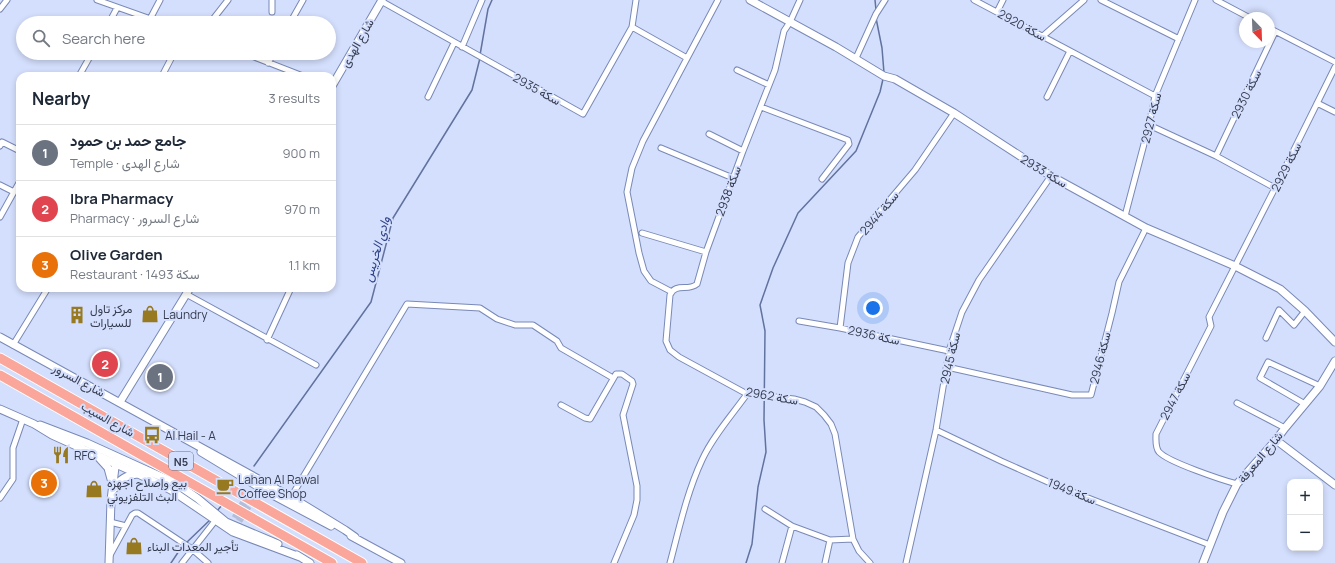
<!DOCTYPE html>
<meta charset="utf-8">
<style>
body{margin:0;font-family:Manrope,Vazirmatn,sans-serif;background:#f2f2f3;color:#1f2937}
.controls{position:absolute;right:12px;bottom:12px;display:grid;overflow:hidden;border-radius:8px;box-shadow:0 2px 6px #0003}
.controls button{width:36px;height:36px;display:grid;place-items:center;padding:0;border:0;border-bottom:1px solid #e0e1e3;background:#fff;color:#1f2937;font:20px sans-serif}
.compass{position:absolute;left:1239px;top:12px;width:36px;height:36px;border-radius:50%;background:#fff;box-shadow:0 2px 6px #0003;rotate:157deg}
.you{position:absolute;left:873px;top:308px;width:14px;height:14px;margin:-10px;border:3px solid #fff;border-radius:50%;background:#1a73e8;box-shadow:0 0 0 6px #1a73e833}
.badge{display:grid;place-items:center;width:26px;height:26px;border-radius:50%;background:#967921;color:#fff;font-size:13px;font-weight:700}
.pin{position:absolute;translate:-50% -50%;border:2px solid #fff;box-shadow:0 1px 4px #0006}
.list{margin:0;padding:0;list-style:none}
h2{display:flex;justify-content:space-between;align-items:center;height:52px;margin:0;padding:0 16px;font-size:17px}
h2 small{font-size:13px;font-weight:400;color:#747a83}
.list li{display:grid;grid-template-columns:26px 1fr auto;gap:12px;align-items:center;box-sizing:border-box;height:56px;padding:0 16px;border-top:1px solid #e0e1e3}
.list b{display:block;font-size:15px;white-space:nowrap}
.list p{margin:0;font-size:13px;white-space:nowrap;color:#747a83}
.list em{font-size:13px;font-style:normal;color:#747a83}
.icon{flex:none;width:22px;height:22px;fill:none;stroke:currentColor;stroke-width:2;stroke-linecap:round;stroke-linejoin:round}
.map{position:relative;flex:none;width:1335px;height:563px;overflow:hidden}
.search{position:absolute;background:#fff;box-shadow:0 2px 6px #0003;left:16px;top:16px;width:320px;height:44px;display:flex;align-items:center;gap:10px;box-sizing:border-box;padding:0 14px;border-radius:22px;color:#747a83;font-size:15px}
.panel{position:absolute;background:#fff;box-shadow:0 2px 6px #0003;left:16px;top:72px;width:320px;height:220px;border-radius:12px}
.map>svg:first-child{display:block}
</style>
<div class="map">
<svg width="1335" height="563" viewBox="0 0 1335 563">
<rect width="100%" height="100%" fill="#d4dffd"/>
<g fill="none" stroke-linecap="round" stroke-linejoin="round">
<!-- stream -->
<path stroke="#62729f" stroke-width="1.5" d="M875 0 876 10
M876 18 882 48 884 73
M480 55 488 9 492 0
M254 466 371 302 393 218 472 90 480 58
M217 511 222 505
M186 543 211 519
M171 563 183 545
M746 563 752 544 758 487 766 452 764 420 765 331 760 305 773 268 798 213 856 151 880 92 883 79"/>
<!-- tertiary-tunnel -->
<path stroke="#b4beda" stroke-width="7" stroke-dasharray="7 3.5" stroke-linecap="butt" d="M235 518 250 491
M239 521 256 494"/>
<!-- minor casing -->
<g stroke="#7989b6" stroke-width="7">
<path id="minor" d="M97 0 162 23
M800 0 790 22 784 31 775 70 743 151 706 252 697 284C688 292 676 282 670 295L666 341 670 350 679 357 747 394 794 399 805 402 816 407 824 415 831 424 835 434 853 539 859 551 870 563
M974 0 1155 96
M1101 0 1179 39
M1216 0 1250 18
M381 1 583 114 632 27 636 0
M0 9 7 0
M272 12V0
M997 12 1003 0
M150 19 160 0
M109 23 117 8
M210 23 228 0
M290 23 303 0
M632 27 687 58
M1269 28 1335 62
M1043 36 1084 0
M462 47 482 0
M244 53 303 76
M856 58 876 14 885 0
M268 63 274 53
M737 70 769 85
M79 76 92 53
M162 76 174 53
M428 97 454 43
M1047 97 1070 51
M1317 103 1335 112
M761 107 848 140 849 144 822 179
M1149 125 1216 156 1275 188
M709 134 743 151
M0 146 2 142 20 151
M661 148 733 178
M1216 156 1275 32
M0 185 14 192
M1125 216 1149 125 1155 96 1195 0
M0 217 20 181
M642 233 706 252
M672 292 651 281 644 271 639 253 627 192 632 168 643 141 718 0
M186 294 316 365
M799 321 840 328 949 351
M840 328 848 263 858 237 915 170 954 113
M1266 338 1279 310 1294 325 1305 311
M267 340 291 288
M13 345 48 288
M947 367 1072 395H1091L1112 313 1119 282 1146 228
M1237 403 1285 428
M1305 404 1260 378 1268 362 1320 386
M561 405 585 418 590 419 616 374H622L632 381 633 384 623 415 637 486V500L634 515 614 563
M936 430 1001 461 1057 486 1210 545
M1237 484C1222 480 1168 462 1159 452 1155 447 1156 440 1156 434L1211 326 1209 317 1275 188 1335 67
M291 497 407 304 480 308 497 319 515 325H533L557 341 561 348 613 378
M0 498 13 479V448L23 419
M765 509 792 526 830 540 853 539
M110 522 126 526 132 515 135 513H138L192 549 208 563
M109 557 126 526
M182 563 215 521
M670 563C679 529 687 492 702 460 713 436 732 415 747 394
M782 563 792 526
M825 563 830 540
M906 563 936 430 949 351 962 312 979 280 1051 176"/>
</g>
<!-- tertiary casing -->
<g stroke="#7989b6" stroke-width="9">
<path id="tertiary" d="M750 0 836 47 884 76 895 79 954 113 1051 176 1146 228 1235 266 1280 289 1305 311 1335 342
M332 86 382 0
M0 337 291 497 345 530 355 537
M120 402 190 288
M0 409 34 424 52 435 149 479 171 490 233 532 300 557
M40 425 87 443 175 483 197 498 226 522 278 544
M1276 440 1335 485
M201 452 267 492 331 526
M99 458 108 468 111 479
M114 489C119 479 127 475 137 474
M351 536 401 563
M297 555 310 563
M109 563 111 500 116 459
M1203 563 1223 512 1237 484 1276 440 1285 428 1320 386 1335 361"/>
</g>
<!-- trunk casing -->
<g stroke="#fff" stroke-width="11">
<path id="trunk" d="M0 358 362 563
M0 375 332 563"/>
</g>
<!-- minor -->
<use href="#minor" stroke="#fff" stroke-width="5"/>
<!-- tertiary -->
<use href="#tertiary" stroke="#fff" stroke-width="7"/>
<!-- trunk -->
<use href="#trunk" stroke="#faa69a" stroke-width="9"/>
</g>
<!-- icons -->
<defs>
<g id="shop-bare" transform="scale(1.38)"><path d="M-5-2.5h2.3a2.7 3.5 0 0 1 5.4 0H5L5.5 6h-11ZM-1.5-2.5h3a1.5 2.3 0 0 0-3 0Z" fill="#967921" stroke="#d4dffd" stroke-width="2.5" paint-order="stroke"/></g>
<g id="building-bare" transform="scale(1.38)"><path d="M-4-6H4V6H1V3H-1V6H-4ZM-2.5-4.3h1.7v1.8h-1.7ZM.8-4.3h1.7v1.8H.8ZM-2.5-1h1.7V.8h-1.7ZM.8-1h1.7V.8H.8Z" fill="#967921" stroke="#d4dffd" stroke-width="2.5" paint-order="stroke"/></g>
<g id="bus-bare" transform="scale(1.38)"><path d="M-5-6H5V4H4V6H2V4H-2V6H-4V4H-5ZM-3.5-4V0h7V-4ZM-3.5 1.2v1.5H-2V1.2ZM2 1.2v1.5H3.5V1.2Z" fill="#967921" stroke="#d4dffd" stroke-width="2.5" paint-order="stroke"/></g>
<g id="restaurant-bare" transform="scale(1.38)"><path d="M-5-6h1v4h1v-4h1v4h1v-4h1v5L-1.5 .5V6h-2V.5L-5-1ZM5-6V6H3V1.5H1.5Q1.5-4 5-6Z" fill="#967921" stroke="#d4dffd" stroke-width="2.5" paint-order="stroke"/></g>
<g id="cafe-bare" transform="scale(1.38)"><path d="M-5.5-4.5H6V0H3Q3 3.5 0 3.5H-2.5Q-5.5 3.5-5.5 0ZM3-3.2v2h1.7v-2ZM-6 4.5H4V6H-6Z" fill="#967921" stroke="#d4dffd" stroke-width="2.5" paint-order="stroke"/></g>
</defs>
<g fill-rule="evenodd">
<use href="#shop-bare" x="150" y="314"/>
<use href="#building-bare" x="77" y="315"/>
<use href="#bus-bare" x="152" y="435"/>
<use href="#restaurant-bare" x="61" y="455"/>
<use href="#cafe-bare" x="225" y="486"/>
<use href="#shop-bare" x="94" y="489"/>
<use href="#shop-bare" x="134" y="546"/>
</g>
<g text-anchor="middle" dominant-baseline="central" stroke-width="4" stroke-linejoin="round" paint-order="stroke">
<!-- shield labels -->
<rect fill="#d4dffd" stroke="#646c82" stroke-width="1" x="169" y="452" width="24" height="18" rx="3"/>
<g font-size="11" font-weight="bold" fill="#343b4e">
<text x="181" y="461">N5</text>
</g>
<!-- street labels -->
<g font-size="12" fill="#343b4e" stroke="#d4dffd">
<text transform="translate(1022 25) rotate(28)">سكة 2920</text>
<text transform="translate(357 43) rotate(-60)">شارع الهدى</text>
<text transform="translate(537 89) rotate(29)">سكة 2935</text>
<text transform="translate(1246 94) rotate(-64)">سكة 2930</text>
<text transform="translate(1151 118) rotate(-76)">سكة 2927</text>
<text transform="translate(1286 167) rotate(-64)">سكة 2929</text>
<text transform="translate(1044 171) rotate(31)">سكة 2933</text>
<text transform="translate(728 191) rotate(-70)">سكة 2938</text>
<text transform="translate(879 213) rotate(-50)">سكة 2944</text>
<text transform="translate(874 335) rotate(12)">سكة 2936</text>
<text transform="translate(950 358) rotate(-77)">سكة 2945</text>
<text transform="translate(1100 358) rotate(-76)">سكة 2946</text>
<text transform="translate(79 380) rotate(28)">شارع السرور</text>
<text transform="translate(772 396) rotate(10)">سكة 2962</text>
<text transform="translate(1175 396) rotate(-63)">سكة 2947</text>
<text transform="translate(108 419) rotate(29)">شارع السيب</text>
<text transform="translate(1260 457) rotate(-50)">شارع المعرفة</text>
<text transform="translate(1072 491) rotate(22)">سكة 1949</text>
</g>
<!-- poi labels -->
<g font-size="12" fill="#343b4e" stroke="#d4dffd" text-anchor="start">
<text x="90" y="308">مركز تاول<tspan x="90" dy="14">للسيارات</tspan></text>
<text x="163" y="314">Laundry</text>
<text x="165" y="435">Al Hail - A</text>
<text x="74" y="455">RFC</text>
<text x="238" y="479">Lahan Al Rawal<tspan x="238" dy="14">Coffee Shop</tspan></text>
<text x="107" y="482">بيع وإصلاح اجهزه<tspan x="107" dy="14">البث التلفزيوني</tspan></text>
<text x="147" y="546">تأجير المعدات البناء</text>
</g>
<!-- water labels -->
<g font-size="13" font-style="italic" fill="#2e4086" stroke="#d4dffd">
<text transform="translate(376 249) rotate(-74)">وادي الخريس</text>
</g>
</g>
</svg>
<div class="controls">
<button>+</button>
<button>−</button>
</div>
<svg class="compass" viewBox="-18 -18 36 36"><path d="M0-13l5 13h-10z" fill="#e53935"/><path d="M0 13l5-13h-10z" fill="#747a83"/></svg>
<div class="you"></div>
<div class="pin badge" style="left:160px;top:377px;background:#6b7280">1</div>
<div class="pin badge" style="left:105px;top:364px;background:#e0444e">2</div>
<div class="pin badge" style="left:44px;top:483px;background:#e8710a">3</div>
<div class="search"><svg class="icon" aria-label="search" viewBox="0 0 24 24"><circle cx="10" cy="10" r="6"/><path d="M15 15l6 6"/></svg>Search here</div>
<section class="panel">
<h2>Nearby<small>3 results</small></h2>
<ul class="list">
<li><span class="badge" style="background:#6b7280">1</span><div><b>جامع حمد بن حمود</b><p>Temple · شارع الهدى</p></div><em>900 m</em></li>
<li><span class="badge" style="background:#e0444e">2</span><div><b>Ibra Pharmacy</b><p>Pharmacy · شارع السرور</p></div><em>970 m</em></li>
<li><span class="badge" style="background:#e8710a">3</span><div><b>Olive Garden</b><p>Restaurant · سكة 1493</p></div><em>1.1 km</em></li>
</ul>
</section>
</div>
